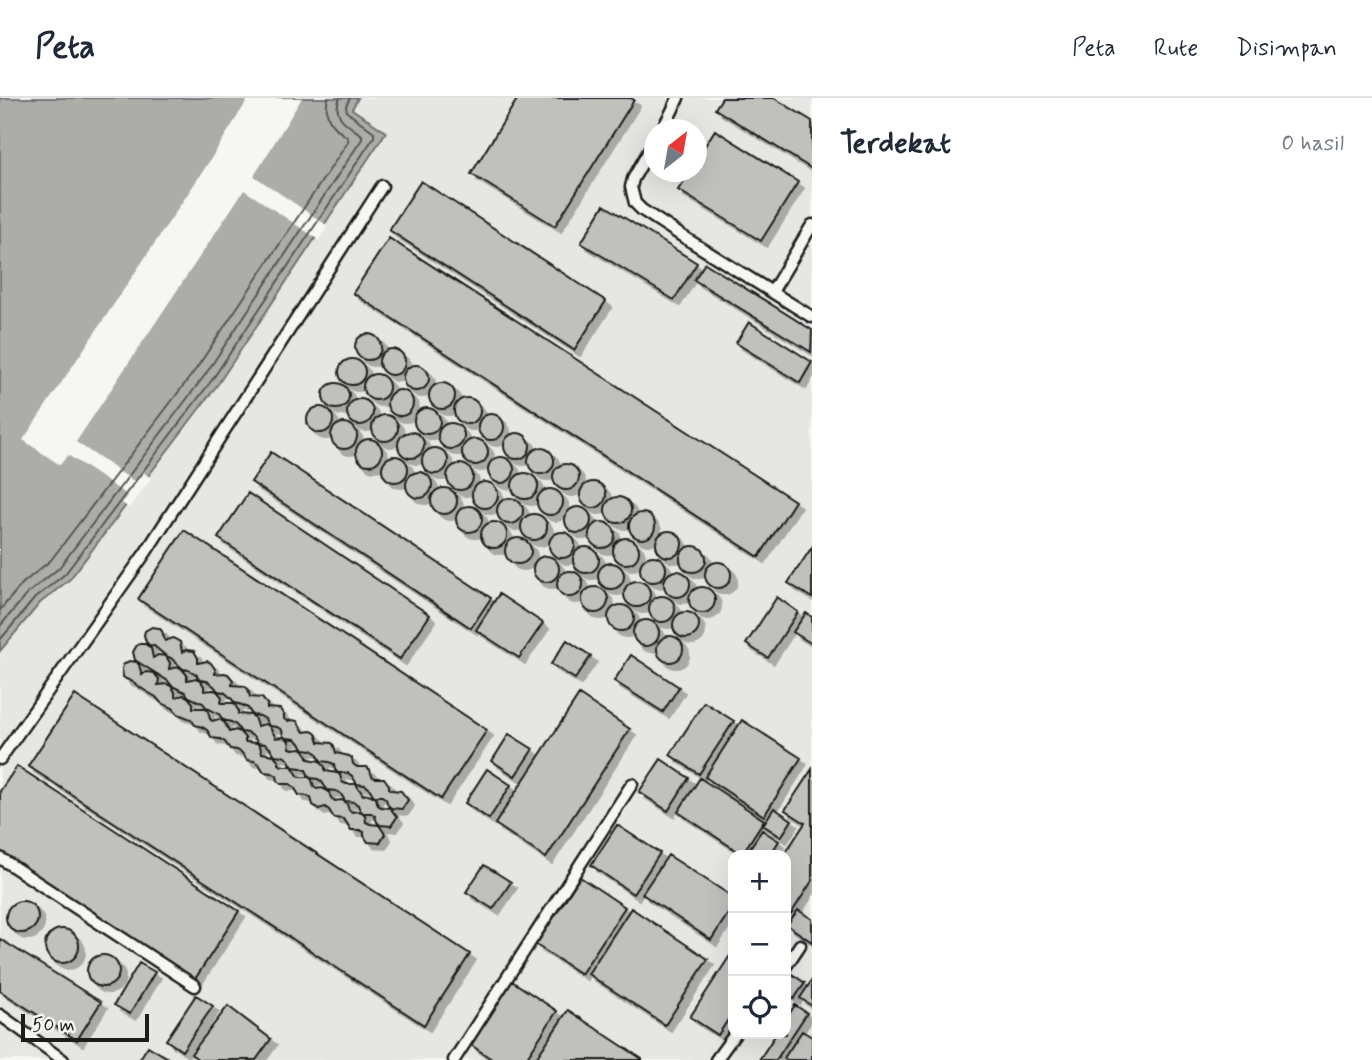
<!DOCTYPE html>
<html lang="id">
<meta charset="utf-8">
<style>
body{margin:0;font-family:Mynerve,sans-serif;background:#f6f6f7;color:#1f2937}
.controls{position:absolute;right:21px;bottom:21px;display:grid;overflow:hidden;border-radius:14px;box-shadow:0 7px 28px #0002}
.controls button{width:63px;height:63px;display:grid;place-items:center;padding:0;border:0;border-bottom:2px solid #e0e1e3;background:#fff;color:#1f2937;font:35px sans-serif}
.compass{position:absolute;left:644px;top:21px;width:63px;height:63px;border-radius:50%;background:#fff;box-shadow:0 7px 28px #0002;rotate:31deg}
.scale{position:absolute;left:21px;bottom:18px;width:128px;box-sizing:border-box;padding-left:7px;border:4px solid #1c1c1c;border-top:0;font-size:19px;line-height:24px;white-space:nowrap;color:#1c1c1c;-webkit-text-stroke:5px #f6f6f2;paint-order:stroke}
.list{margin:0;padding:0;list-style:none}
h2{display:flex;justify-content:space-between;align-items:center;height:91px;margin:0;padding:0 28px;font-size:30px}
h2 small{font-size:23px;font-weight:400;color:#747a83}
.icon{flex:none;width:38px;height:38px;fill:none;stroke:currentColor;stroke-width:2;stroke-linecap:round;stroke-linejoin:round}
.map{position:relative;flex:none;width:812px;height:962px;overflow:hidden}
header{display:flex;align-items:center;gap:42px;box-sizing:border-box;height:98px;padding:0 35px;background:#fff;border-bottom:2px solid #e0e1e3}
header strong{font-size:33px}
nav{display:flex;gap:38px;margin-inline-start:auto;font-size:24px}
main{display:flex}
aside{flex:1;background:#fff}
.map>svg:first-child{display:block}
</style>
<header>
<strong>Peta</strong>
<nav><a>Peta</a><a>Rute</a><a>Disimpan</a></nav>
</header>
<main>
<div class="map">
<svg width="812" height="962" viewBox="0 0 812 962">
<defs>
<filter id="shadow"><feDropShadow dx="6" dy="6" stdDeviation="0" flood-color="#0004"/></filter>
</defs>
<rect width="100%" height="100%" fill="#f6f6f2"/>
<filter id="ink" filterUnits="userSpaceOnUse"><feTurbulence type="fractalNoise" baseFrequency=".0143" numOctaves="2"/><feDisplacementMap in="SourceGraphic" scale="14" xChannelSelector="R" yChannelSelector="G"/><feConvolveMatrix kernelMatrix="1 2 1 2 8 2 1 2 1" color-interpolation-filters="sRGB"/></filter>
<g filter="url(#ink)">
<!-- built -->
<path fill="#e6e6e2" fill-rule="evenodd" d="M358 0H812V962H0V553L40 505 70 481 218 286 386 35 352 10ZM654 32H696V74H654ZM733 757H786V936H733Z"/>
<!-- water -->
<path fill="#acaca9" stroke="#727271" stroke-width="2" d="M0 0H358L352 11 386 34 218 286 70 481 40 505 0 553Z"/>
<!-- pier -->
<path fill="#f6f6f2" d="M249 0H302L254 78 328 128 319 142 244 92 76 344 135 384 143 374 151 380 129 410 122 405 127 397 68 357 60 367 23 342 205 70Z"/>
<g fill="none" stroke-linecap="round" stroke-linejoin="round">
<!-- shore -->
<path stroke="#565654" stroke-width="2" d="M0 512 23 485 51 462 196 271 348 44V40C333 29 323 20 328 0
M0 528 28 495 59 470 205 277 362 41V37C348 27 331 19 340 0
M0 542 35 500 65 476 212 282 374 39V34L347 14 346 8 350 0"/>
</g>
<!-- building -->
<path fill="#c0c0bd" stroke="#1c1c1c" stroke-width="2" filter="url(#shadow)" d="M518 0H631L634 2 555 128 471 76Z
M722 0H774L812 23V71L715 11Z
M715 32 798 84 761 143 678 92 690 74H696V62Z
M421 83 606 203 574 252 389 132Z
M604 107 697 165 674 202 581 145Z
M389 140 795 403 759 459 353 195Z
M705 165 812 232 811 254 694 182Z
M749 224 812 264 800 285 736 245Z
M355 249a13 13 0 1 1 26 0a13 13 0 1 1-26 0Z
M379 264a13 13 0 1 1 26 0a13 13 0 1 1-26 0Z
M339 274a13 13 0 1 1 26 0a13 13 0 1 1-26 0Z
M403 280a13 13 0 1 1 26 0a13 13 0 1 1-26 0Z
M363 289a13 13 0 1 1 26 0a13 13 0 1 1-26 0Z
M323 298a13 13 0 1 1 26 0a13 13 0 1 1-26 0Z
M429 298a13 13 0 1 1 26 0a13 13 0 1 1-26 0Z
M387 305a13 13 0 1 1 26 0a13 13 0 1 1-26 0Z
M454 313a13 13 0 1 1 26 0a13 13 0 1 1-26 0Z
M347 314a13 13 0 1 1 26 0a13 13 0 1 1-26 0Z
M307 322a13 13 0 1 1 26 0a13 13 0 1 1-26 0Z
M414 323a13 13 0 1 1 26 0a13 13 0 1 1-26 0Z
M478 329a13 13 0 1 1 26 0a13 13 0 1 1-26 0Z
M372 330a13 13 0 1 1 26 0a13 13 0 1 1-26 0Z
M331 338a13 13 0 1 1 26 0a13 13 0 1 1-26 0Z
M438 338a13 13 0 1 1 26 0a13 13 0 1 1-26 0Z
M398 347a13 13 0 1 1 26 0a13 13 0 1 1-26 0Z
M504 348a13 13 0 1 1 26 0a13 13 0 1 1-26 0Z
M462 354a13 13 0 1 1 26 0a13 13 0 1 1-26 0Z
M356 354a13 13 0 1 1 26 0a13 13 0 1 1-26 0Z
M528 363a13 13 0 1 1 26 0a13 13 0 1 1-26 0Z
M422 363a13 13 0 1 1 26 0a13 13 0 1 1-26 0Z
M271 354 491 500 471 530 251 384Z
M382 371a13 13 0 1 1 26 0a13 13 0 1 1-26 0Z
M488 372a13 13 0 1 1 26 0a13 13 0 1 1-26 0Z
M553 379a13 13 0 1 1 26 0a13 13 0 1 1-26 0Z
M447 379a13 13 0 1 1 26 0a13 13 0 1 1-26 0Z
M406 387a13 13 0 1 1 26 0a13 13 0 1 1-26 0Z
M512 388a13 13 0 1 1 26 0a13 13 0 1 1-26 0Z
M472 397a13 13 0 1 1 26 0a13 13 0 1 1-26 0Z
M580 397a13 13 0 1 1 26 0a13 13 0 1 1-26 0Z
M431 403a13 13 0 1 1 26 0a13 13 0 1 1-26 0Z
M537 404a13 13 0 1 1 26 0a13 13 0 1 1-26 0Z
M248 395 430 517 400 561 218 440Z
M605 412a13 13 0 1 1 26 0a13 13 0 1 1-26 0Z
M497 413a13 13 0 1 1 26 0a13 13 0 1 1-26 0Z
M456 421a13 13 0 1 1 26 0a13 13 0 1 1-26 0Z
M565 422a13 13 0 1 1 26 0a13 13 0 1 1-26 0Z
M629 428a13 13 0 1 1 26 0a13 13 0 1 1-26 0Z
M521 429a13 13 0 1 1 26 0a13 13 0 1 1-26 0Z
M589 437a13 13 0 1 1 26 0a13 13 0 1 1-26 0Z
M481 437a13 13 0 1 1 26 0a13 13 0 1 1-26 0Z
M184 432 487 632 441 701 138 501Z
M656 446a13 13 0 1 1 26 0a13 13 0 1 1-26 0Z
M549 447a13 13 0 1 1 26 0a13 13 0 1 1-26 0Z
M505 453a13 13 0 1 1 26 0a13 13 0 1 1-26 0Z
M613 453a13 13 0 1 1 26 0a13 13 0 1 1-26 0Z
M680 461a13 13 0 1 1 26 0a13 13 0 1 1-26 0Z
M573 462a13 13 0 1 1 26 0a13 13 0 1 1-26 0Z
M812 449V500L788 485Z
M533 471a13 13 0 1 1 26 0a13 13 0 1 1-26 0Z
M640 471a13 13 0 1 1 26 0a13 13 0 1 1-26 0Z
M705 477a13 13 0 1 1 26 0a13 13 0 1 1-26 0Z
M598 478a13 13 0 1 1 26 0a13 13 0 1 1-26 0Z
M557 486a13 13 0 1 1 26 0a13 13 0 1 1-26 0Z
M664 486a13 13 0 1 1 26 0a13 13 0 1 1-26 0Z
M624 496a13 13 0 1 1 26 0a13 13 0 1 1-26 0Z
M689 502a13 13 0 1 1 26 0a13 13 0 1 1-26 0Z
M582 502a13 13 0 1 1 26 0a13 13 0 1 1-26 0Z
M499 496 543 525 519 560 476 532Z
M649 511a13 13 0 1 1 26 0a13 13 0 1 1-26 0Z
M777 499 798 514 768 560 746 546Z
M608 520a13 13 0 1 1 26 0a13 13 0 1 1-26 0Z
M673 527a13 13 0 1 1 26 0a13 13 0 1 1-26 0Z
M806 515 812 519V546L793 534Z
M633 535a13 13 0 1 1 26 0a13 13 0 1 1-26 0Z
M152 529 159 530 162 533 165 543 173 540 180 544 182 554 186 552 194 553 198 560V565L207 563 211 565 215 571V576L224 575 228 576 233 582 232 587 245 588 248 591 250 599 262 600 267 606V610L280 611 284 617V621L287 623 293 622 297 623 304 634 311 633 314 634 317 637 319 644 332 645 334 648 336 655 349 658 352 660 353 666 357 669H367L370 672 372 678 375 680H384L389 687V690L392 692 401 693 408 702 402 711 391 710 388 707 386 701 382 698H374L369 690 365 687 357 686 352 678 348 675H338L335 672 334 666 329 664 321 663 317 655 312 652 304 651 299 644 295 641 286 640 283 638 282 632 277 629 269 628 265 621 260 618 252 617 248 610 242 607 235 605 230 599 224 594 218 593 214 588 207 583 200 582 196 576 189 572 183 571 171 560 166 558 154 548 149 547 146 544 144 537 145 533Z
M657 551a13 13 0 1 1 26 0a13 13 0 1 1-26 0Z
M567 542 591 558 575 581 551 566Z
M140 546H145L151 550 153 560 158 557 166 558 170 565 169 571 179 569 182 571 187 577V582L196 580 200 582 204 588V593L213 592 217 593 222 599 221 605H234L238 612V616L251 617 254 619 257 628 265 626 269 628 276 640 282 639 286 640 289 643 290 650 293 651 300 650 303 651 308 658V661L320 663 325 669V673L337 675 340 677 342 684 346 686H356L363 697 369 696 373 698 376 700 378 707 381 709 390 710 397 719 391 728 380 727 377 724 375 718 371 715H363L360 712 358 707 354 704 345 703 341 696 336 693 327 692 322 684 318 681 310 680 306 672 301 670 293 669 288 661 283 658 275 657 270 650 265 646 258 645 254 639 248 635 241 634 236 627 231 624 223 622 219 616 207 610 203 605 189 599 185 594 172 588 168 583 138 564 135 562 133 554 137 547Z
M631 557 679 589 663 614 614 583Z
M129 563 137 564 139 567 142 577 146 574 154 575 159 581 158 587 167 586 171 588 175 594V599L184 597 188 599 193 605V610H205L208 613 210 621 212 623 219 621 225 625 229 634 236 632 240 634 245 640V644L257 645 260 648 262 655 274 657 279 663V666L282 668H292L299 679H309L312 682 314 689 317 691 322 690 326 692 329 694 331 700 335 703 341 702 344 703 347 706 349 712 352 714 358 713 362 714 365 717 366 724 370 726 379 727 385 736 380 745 368 744 364 738V734L360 732H351L346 724 343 721 334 720 329 712 325 709 319 711 313 707 311 700 307 698 299 697 294 689 290 686H281L278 683 277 678 272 675 264 674 259 666 254 663 247 662 242 655 237 652 230 651 225 644 220 641 212 640 207 632 202 629 195 627 191 621 178 616 173 610 161 605 156 599 144 592 131 583 126 581 123 579 122 571 123 567Z
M75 597 470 856 424 927 28 668Z
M579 597 630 631 546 760 495 726Z
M704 604 734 623 699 676 670 657Z
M742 622 801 660 764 718 705 679Z
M509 636 533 651 515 678 492 663Z
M661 661 689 680 668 713 639 694Z
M17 668 239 813 195 881 0 753V693Z
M487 671 511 687 489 721 465 705Z
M812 671V783L787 822 786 757H784L805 725 785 712Z
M700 680 764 722 742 756 678 714Z
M774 710 792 722 781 739 763 727Z
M617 727 660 755 633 796 591 767Z
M762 732 779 743 770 757H745Z
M668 757 733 799V808L711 842 642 796Z
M484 767 511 784 493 811 466 794Z
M580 779 625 809 581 876 536 847Z
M6 819a16 16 0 1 1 32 0a16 16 0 1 1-32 0Z
M631 810 708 861 665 927 588 876Z
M798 812 812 821V844L787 827Z
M45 848a17 17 0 1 1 34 0a17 17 0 1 1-34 0Z
M0 841 101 904 77 942 0 893Z
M733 853V914L718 937 690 919Z
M87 873a16 16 0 1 1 32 0a16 16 0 1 1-32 0Z
M139 865 155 874 130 916 114 907Z
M786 872 805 885 794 901 786 896Z
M812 882V908L800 900Z
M512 883 557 913 525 962H493L471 947Z
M196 897 213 908 182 953 166 942Z
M795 907 807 915 776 962H759L776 936H786V921Z
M228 908 271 941 256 962H199L191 956Z
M568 912 642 961V962H535Z
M802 933 812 939V962H787L784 960Z
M148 948 171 962H139Z"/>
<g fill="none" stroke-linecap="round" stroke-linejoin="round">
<!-- service casing -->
<g stroke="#1c1c1c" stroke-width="15">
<path id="service" d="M662 32 672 13 678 0
M654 44 633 81 631 89 635 105 642 112 682 138 812 219
M772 194 812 127
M0 661 146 454 382 88
M0 760 195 888
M786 868 800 847
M0 917 63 962
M454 962 632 686
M716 962 735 936"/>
</g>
<!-- service -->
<use href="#service" stroke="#f6f6f2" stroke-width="10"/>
</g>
</g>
</svg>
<div class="controls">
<button>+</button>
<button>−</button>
<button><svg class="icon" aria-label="locate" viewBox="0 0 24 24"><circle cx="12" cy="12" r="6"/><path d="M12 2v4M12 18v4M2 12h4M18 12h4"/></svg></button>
</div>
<svg class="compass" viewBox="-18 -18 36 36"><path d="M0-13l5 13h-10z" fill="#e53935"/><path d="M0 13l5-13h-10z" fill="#747a83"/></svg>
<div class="scale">50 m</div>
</div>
<aside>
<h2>Terdekat<small>0 hasil</small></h2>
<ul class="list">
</ul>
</aside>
</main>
